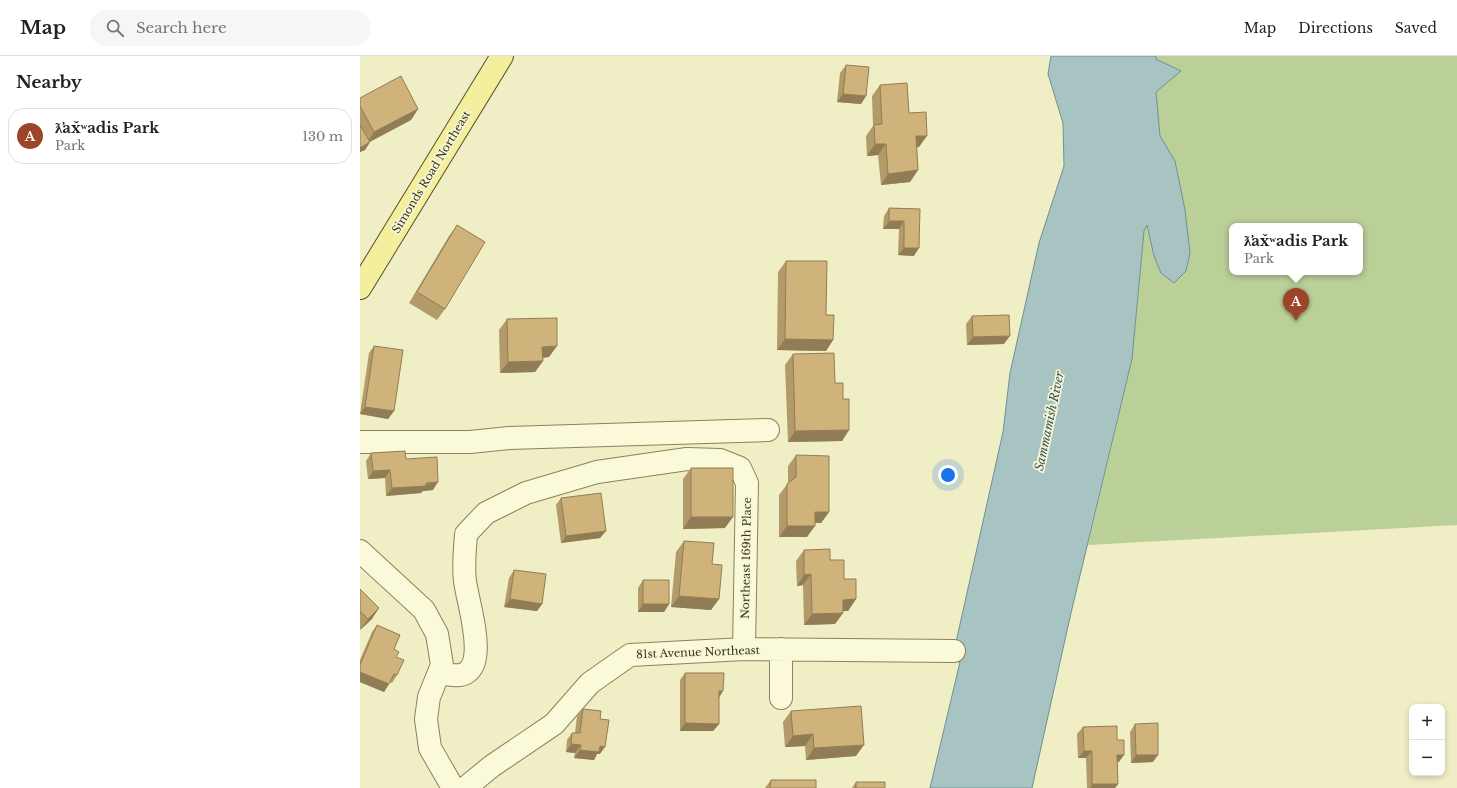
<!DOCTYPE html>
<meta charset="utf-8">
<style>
body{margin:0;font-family:"Libre Baskerville",serif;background:#f6f6f6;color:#222}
.controls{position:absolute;right:12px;bottom:12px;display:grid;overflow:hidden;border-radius:8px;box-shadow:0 2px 6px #0003}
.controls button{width:36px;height:36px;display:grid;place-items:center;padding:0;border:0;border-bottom:1px solid #e0e0e0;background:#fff;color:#222;font:20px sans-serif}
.you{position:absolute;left:588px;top:419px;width:14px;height:14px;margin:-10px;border:3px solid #fff;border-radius:50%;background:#1a73e8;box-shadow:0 0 0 6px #1a73e833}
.badge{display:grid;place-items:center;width:26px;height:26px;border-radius:50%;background:#9d4528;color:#fff;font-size:13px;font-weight:700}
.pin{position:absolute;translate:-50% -33px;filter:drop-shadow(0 1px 2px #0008)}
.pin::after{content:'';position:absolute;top:21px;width:14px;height:12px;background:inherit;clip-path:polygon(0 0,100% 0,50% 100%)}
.popup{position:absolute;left:869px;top:167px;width:134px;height:52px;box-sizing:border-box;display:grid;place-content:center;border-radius:8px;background:#fff;filter:drop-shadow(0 1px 3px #0005);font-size:13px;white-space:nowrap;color:#767676}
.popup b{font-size:15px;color:#222}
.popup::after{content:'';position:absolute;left:50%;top:100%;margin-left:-8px;border:8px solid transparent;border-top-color:#fff}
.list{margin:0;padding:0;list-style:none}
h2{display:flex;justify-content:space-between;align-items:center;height:52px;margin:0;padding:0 16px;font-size:17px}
h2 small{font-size:13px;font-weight:400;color:#767676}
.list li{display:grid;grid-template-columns:26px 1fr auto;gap:12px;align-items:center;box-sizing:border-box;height:56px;margin:0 8px 8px;padding:0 8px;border:1px solid #e0e0e0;border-radius:16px}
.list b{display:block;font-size:15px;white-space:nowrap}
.list p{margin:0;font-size:13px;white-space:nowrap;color:#767676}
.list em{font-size:13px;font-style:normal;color:#767676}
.icon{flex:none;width:22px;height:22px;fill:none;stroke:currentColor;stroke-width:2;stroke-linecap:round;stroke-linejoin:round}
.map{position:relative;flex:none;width:1097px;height:732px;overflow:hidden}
header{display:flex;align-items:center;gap:24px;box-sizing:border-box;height:56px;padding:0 20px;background:#fff;border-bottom:1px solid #e0e0e0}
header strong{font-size:19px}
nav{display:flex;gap:22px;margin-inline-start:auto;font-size:14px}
.search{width:280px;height:36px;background:#f6f6f6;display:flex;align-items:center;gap:10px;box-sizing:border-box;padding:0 14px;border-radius:16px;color:#767676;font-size:15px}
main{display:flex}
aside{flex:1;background:#fff}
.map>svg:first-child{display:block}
</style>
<header>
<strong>Map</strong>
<div class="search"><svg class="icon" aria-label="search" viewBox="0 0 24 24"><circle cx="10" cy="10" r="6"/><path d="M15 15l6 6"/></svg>Search here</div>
<nav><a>Map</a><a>Directions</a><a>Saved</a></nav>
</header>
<main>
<aside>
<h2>Nearby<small></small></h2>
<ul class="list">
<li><span class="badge">A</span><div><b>ƛ̕ax̌ʷadis Park</b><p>Park</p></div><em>130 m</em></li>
</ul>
</aside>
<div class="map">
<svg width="1097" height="732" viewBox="0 0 1097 732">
<rect width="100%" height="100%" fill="#f0eec5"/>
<!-- green -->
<path fill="#bbcf98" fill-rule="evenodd" d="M796 0H1097V469L728 489 772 303 784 175 787 169 794 200 825 154 815 105 800 80 795 36ZM872 170H1000V216H872Z"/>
<!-- water -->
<path fill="#a7c3c2" stroke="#6d9292" d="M691 0H796V3L821 15 796 36 800 80 815 105 825 154 830 197 826 215 814 227 801 217 794 200 787 169 784 175 772 303 711 557 672 732H570L600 606 594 605V595L643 376 650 317 679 187 704 110 703 67 688 18Z"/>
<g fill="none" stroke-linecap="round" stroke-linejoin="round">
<!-- minor casing -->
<g stroke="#8c815a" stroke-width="24">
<path id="minor" d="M0 386H110L149 382 408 374
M0 495 64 554 77 578 82 609 69 641 66 663 70 692 93 732
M421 593V642
M80 616C139 637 108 551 105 525 103 510 105 493 106 478L126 457 166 437 237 416 327 403 360 404 380 412 387 427 384 593
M105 732 132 710 194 668 230 627 270 599 384 593 594 595"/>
</g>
<!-- major casing -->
<g stroke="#5a4e2f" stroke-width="24">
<path id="major" d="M0 232 142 0"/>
</g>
<!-- minor -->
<use href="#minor" stroke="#faf9d9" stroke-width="22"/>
<!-- major -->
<use href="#major" stroke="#f4ef9d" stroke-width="22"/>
</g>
<!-- wall -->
<path fill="#b29a69" d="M486 9 506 40 501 48 477 46 480 17Z
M520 29 549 57 559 91H557L558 114 550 126 521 129 518 99 507 100 506 80 513 70 512 40Z
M0 42 58 53 51 64 10 86 5 94 0 96Z
M529 152 560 153 554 200 538 199 539 173H523L524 160Z
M97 169 85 253 77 264 49 247 89 180Z
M426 205 466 259 473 284 466 295 417 294 418 216Z
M612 260 644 288 607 289 606 268Z
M147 263 189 301 183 302V305L175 316 140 317 139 274Z
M14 290 34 355 28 363 0 358 9 297Z
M433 298 475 327 483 343 489 374 482 385 428 386 425 309Z
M11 397 46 403 73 434 63 435 61 437 26 440 25 422 8 423 6 405Z
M436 399 469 456 461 467H455L447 481H419V439L428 427V410Z
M331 412 365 472 323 473V423Z
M201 442 246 475 240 482 201 487 196 449Z
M324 485 352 508 359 543 351 554 311 551 316 496Z
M444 494 470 504 484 523 496 543 488 555H483V557L475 568 444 569 443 529 437 530 436 505Z
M154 514 182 548 177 555 144 551 149 522Z
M283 524 309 548 304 556H278V532Z
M0 533 12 563 0 574Z
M17 569 34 593 36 601 37 619 32 627 30 626 24 636 0 626V604L12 576Z
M325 617 363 635 359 642V668L353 675H320V624Z
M223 653 240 663V698H237L234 704 214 702 215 697 206 696 207 684 212 677H215L217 660Z
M431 655 496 700 446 704 445 690 425 691 423 666Z
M775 668 793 706 771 707 770 676Z
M723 671 757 684 759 706H757L758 728 755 732H727L726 702H718L717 678Z
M411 724 456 732H405Z
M496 726 525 732H492Z"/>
<!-- shaded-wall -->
<path fill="#917d55" d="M483 38 506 40 501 48 477 46Z
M58 53 51 64 7 87 14 76Z
M556 80H567L559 91 549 92Z
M10 86 5 94 0 96V92Z
M515 88H526L518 99 507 100Z
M558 114 550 126 521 129 528 118Z
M529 165H544L539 173H523Z
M544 192H559L554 200 538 199Z
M650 280 644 288 607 289 613 281Z
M425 283 473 284 466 295 417 294Z
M197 290 189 301 175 302 182 291Z
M183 305 175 316 140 317 148 306Z
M5 351 34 355 28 363 0 358Z
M489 374 482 385 428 386 435 375Z
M30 414 25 422 8 423 13 415Z
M78 426 73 434 63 435 61 437 26 440 32 432Z
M455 456H469L461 467H447Z
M331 461H373L365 472 323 473Z
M427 470H455L447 481H419Z
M246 475 240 482 201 487 206 480Z
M451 518 443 529 437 530 444 519Z
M319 540 359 543 351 554 311 551Z
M150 543 182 548 177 555 144 551Z
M496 543 488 555H475L483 544Z
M283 548H309L304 556H278Z
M19 552 12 563 0 574 8 563Z
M483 557 475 568 444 569 452 558Z
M0 616 29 628 24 636 0 626Z
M359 635H363L358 642Z
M325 667 359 668 353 675H320Z
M453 678 445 690 425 691 433 680Z
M211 688 221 689 215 697 206 696Z
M504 689 496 700 446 704 454 692Z
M240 690 245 691 240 698H237L234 704 214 702 220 694Z
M724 695H732L726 702H718Z
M757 699H764L759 706H751Z
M776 699H798L793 706 771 707Z
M732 728H758L755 732H730Z"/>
<!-- building -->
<path fill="#cfb37a" stroke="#917d55" d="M486 9 509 11 506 40 483 38Z
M41 20 58 53 14 76 0 50V42Z
M547 27 549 57 566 56 567 80H556L558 114 528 118 526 88H515L514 69 522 68 520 29Z
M0 69 10 86 0 92Z
M529 152 560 153 559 192H544V165H529Z
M97 169 125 186 85 253 57 236Z
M426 205H467L466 259H474L473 284 425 283Z
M649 259 650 280 613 281 612 260Z
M197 262V290L182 291 183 305 148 306 147 263Z
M14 290 43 294 34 355 5 351Z
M474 297 475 327H483V343H489V374L435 375 433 298Z
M45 395 46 403 77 401 78 426 66 427V430L32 432 30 414 13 415 11 397Z
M436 399 469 400V456H455V470H427V428L436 421Z
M331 412H373V461H331Z
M241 437 246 475 206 480 201 442Z
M324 485 354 487 352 508 362 509 359 543 319 540Z
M470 493V504H484V523H496V543L483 544V557L452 558 451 518 444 519V494Z
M154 514 186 518 182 548 150 543Z
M283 524H309V548H283Z
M0 533 19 552 8 563 1 556 0 557Z
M17 569 40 579 34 593 39 596 36 601 44 604 37 619 34 618 29 628 0 616V609Z
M325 617H364L363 635H359V668L325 667Z
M501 650 504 689 454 692 453 678 433 680 431 655Z
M223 653 241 655 240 663 249 664 245 691 240 690 239 696 220 694 221 689 211 688 212 677H220Z
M798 667V699H776L775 668Z
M757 670V684H764V699H757L758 728H732V695H724L723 671Z
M411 724H456V732H410Z
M496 726H525V732H496Z"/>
<g text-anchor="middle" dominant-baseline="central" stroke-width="3.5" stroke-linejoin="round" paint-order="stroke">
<!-- street labels -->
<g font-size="11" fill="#3b341f" stroke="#f7f6d5">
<text transform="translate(71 116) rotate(-59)">Simonds Road Northeast</text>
<text transform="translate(386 502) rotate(-89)">Northeast 169th Place</text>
<text transform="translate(338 596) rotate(-2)">81st Avenue Northeast</text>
</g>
<!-- water labels -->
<g font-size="12" font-style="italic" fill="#2e535c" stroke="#f7f6d5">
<text transform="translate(689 365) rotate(-78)">Sammamish River</text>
</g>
</g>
</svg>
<div class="controls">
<button>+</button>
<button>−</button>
</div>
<div class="you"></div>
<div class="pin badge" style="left:936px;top:265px">A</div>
<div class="popup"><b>ƛ̕ax̌ʷadis Park</b>Park</div>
</div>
</main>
